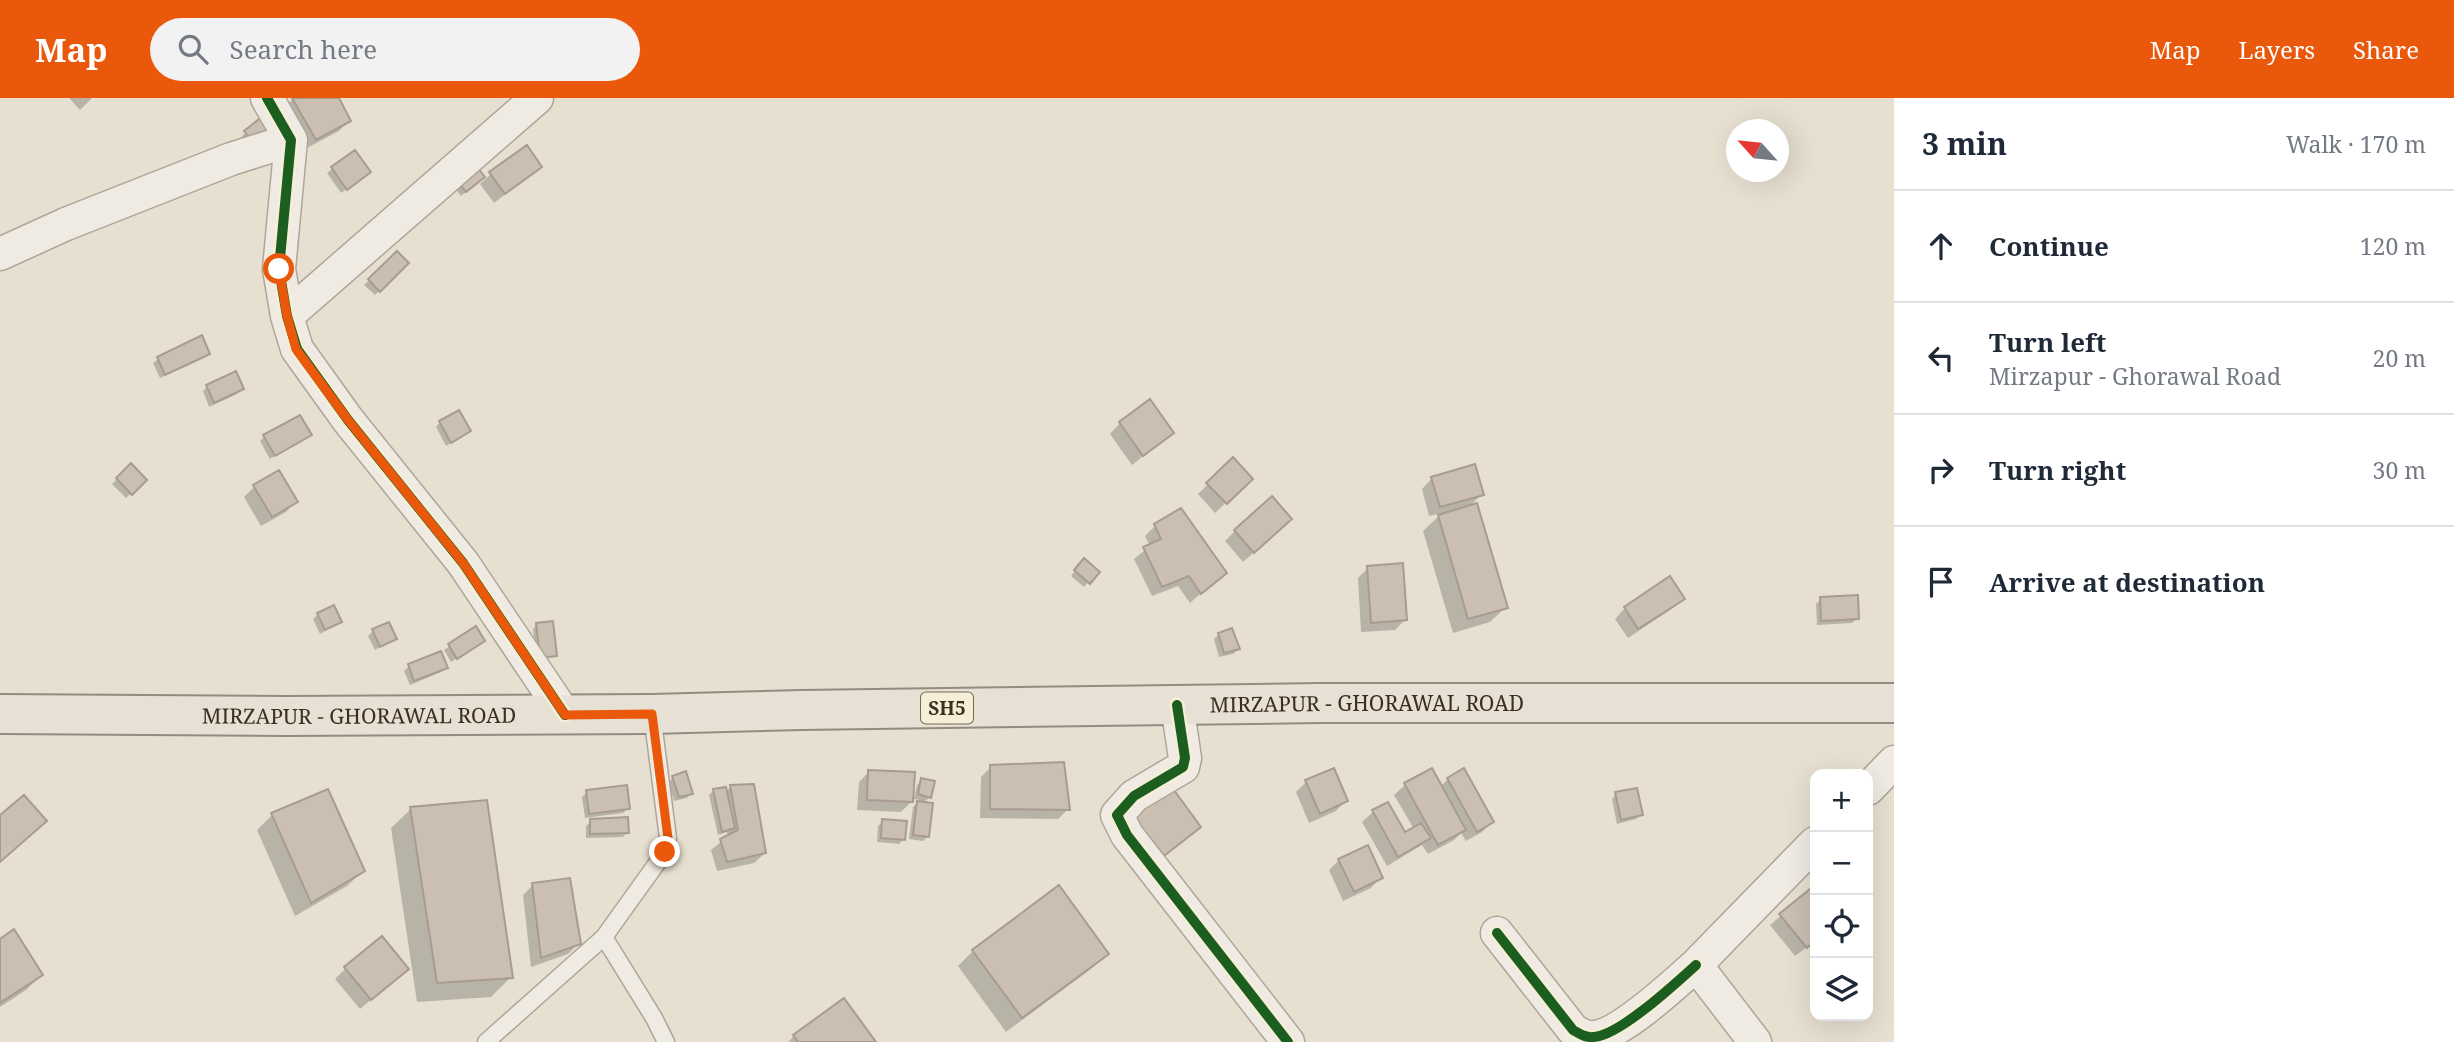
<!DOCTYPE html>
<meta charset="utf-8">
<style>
body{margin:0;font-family:"Noto Serif",serif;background:#f2f2f3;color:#1f2937}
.controls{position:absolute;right:21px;bottom:21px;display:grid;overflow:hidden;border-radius:14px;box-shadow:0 7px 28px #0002}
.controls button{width:63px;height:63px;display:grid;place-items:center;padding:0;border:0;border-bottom:2px solid #e0e1e3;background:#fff;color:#1f2937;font:35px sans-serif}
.compass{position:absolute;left:1726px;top:21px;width:63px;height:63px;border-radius:50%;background:#fff;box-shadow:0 7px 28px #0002;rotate:297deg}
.stop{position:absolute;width:21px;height:21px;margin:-16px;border:5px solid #ea580c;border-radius:50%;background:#fff}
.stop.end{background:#ea580c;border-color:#fff;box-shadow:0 2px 7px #0008}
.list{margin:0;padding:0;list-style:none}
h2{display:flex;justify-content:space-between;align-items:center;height:91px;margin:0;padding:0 28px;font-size:30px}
h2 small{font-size:23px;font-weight:400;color:#747a83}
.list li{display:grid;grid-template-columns:46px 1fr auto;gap:21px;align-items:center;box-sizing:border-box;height:112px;padding:0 28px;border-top:2px solid #e0e1e3}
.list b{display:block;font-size:26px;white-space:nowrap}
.list p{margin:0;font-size:23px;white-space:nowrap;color:#747a83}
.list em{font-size:23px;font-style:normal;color:#747a83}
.icon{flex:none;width:38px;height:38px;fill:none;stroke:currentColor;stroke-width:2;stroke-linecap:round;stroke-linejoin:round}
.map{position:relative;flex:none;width:1894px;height:944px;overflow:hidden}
header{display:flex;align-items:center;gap:42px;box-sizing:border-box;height:98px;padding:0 35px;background:#ea580c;color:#fff}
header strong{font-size:33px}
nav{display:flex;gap:38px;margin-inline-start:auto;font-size:24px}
.search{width:490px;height:63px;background:#f2f2f3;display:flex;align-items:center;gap:18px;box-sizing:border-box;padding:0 24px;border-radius:38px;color:#747a83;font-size:26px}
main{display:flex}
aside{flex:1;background:#fff}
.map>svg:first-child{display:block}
</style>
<header>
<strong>Map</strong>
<div class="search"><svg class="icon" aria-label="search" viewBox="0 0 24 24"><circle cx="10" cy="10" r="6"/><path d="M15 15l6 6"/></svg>Search here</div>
<nav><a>Map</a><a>Layers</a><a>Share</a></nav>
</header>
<main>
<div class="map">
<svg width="1894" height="944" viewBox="0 0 1894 944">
<rect width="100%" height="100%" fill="#e7e0d1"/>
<!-- shadow -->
<path fill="#0003" d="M69 0H92L80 12Z
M294 0H337L349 22 339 33 305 51 283 11Z
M263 21 252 54 241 39Z
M354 54 364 79 341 95 327 75Z
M540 69 494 105 480 86 491 76Z
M483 80 461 98 451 85Z
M397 155 407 165 375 197 364 187Z
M201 239 208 255 204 260 160 280 153 265 158 261Z
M207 289 242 291 237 296 209 309 203 293Z
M440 324 469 333 446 348 436 329Z
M1120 325 1172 335 1132 367 1110 336Z
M309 337 270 361 260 343 264 339Z
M1233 362 1251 381 1215 415 1198 396Z
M131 368 145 382 126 400 112 386Z
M1432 380 1482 396 1469 409 1506 509 1490 524 1453 535 1423 433 1442 415 1429 418 1422 391Z
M254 389 296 403 286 414 261 428 244 399Z
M1155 428 1224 475 1190 505 1178 488 1152 498 1134 461 1150 448 1145 438Z
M1280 431 1243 464 1225 443 1235 433Z
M1079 467 1097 474 1084 489 1071 478Z
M1368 470 1405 522 1395 532 1361 534 1358 480Z
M1683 500 1673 510 1628 540 1615 521 1625 510Z
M1821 501 1857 520 1852 525 1817 527 1816 506Z
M318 516 340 524 320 536 313 521Z
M537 526 556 557 553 560V556L536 559 533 531Z
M476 531 483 543 451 564 444 552Z
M373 533 395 540 375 552 368 538Z
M1219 536 1238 551 1233 556 1219 559 1214 541Z
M409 568 446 570 441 574 410 587 404 573Z
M991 669 1068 711 1058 721 980 720 981 679Z
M1431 672 1440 689 1448 681 1464 672 1492 724 1482 734 1466 743 1461 735 1454 742 1428 756 1422 747 1387 768 1362 724 1373 714 1388 707 1405 736 1414 731 1394 697 1405 687Z
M869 674 911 704 901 714 857 712 859 684Z
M673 680 691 696 687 700 674 703 668 684Z
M922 682 930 699 923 705 928 738 923 743 909 741 913 709 920 702 914 701 917 687Z
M1306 684 1346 702 1336 713 1309 725 1296 694Z
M731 689 765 755 754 765 717 773 711 752 727 739V734L718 737 709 697 714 692 725 694Z
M587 694 628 710 623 715 585 720 582 699Z
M1616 696 1641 717 1636 721 1617 726 1612 701Z
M411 711 511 879 491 899 417 904 391 730Z
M272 717 363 773 347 788 295 818 257 732Z
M591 723 627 734 623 739 586 740V728Z
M883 723 904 741 899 746 877 744 878 728Z
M1339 762 1381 779 1371 790 1343 803 1329 772Z
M533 787 579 845 568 856 531 869 523 797Z
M1815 789V843L1795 858 1770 827Z
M0 843 41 877 26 892 0 909Z
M973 853 1106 856 1091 871 1006 934 958 868Z
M346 870 396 881 360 911 335 881Z
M794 938 874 944H788Z"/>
<!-- building -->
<path fill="#cbbfb2" stroke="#a89c90" stroke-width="2" d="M292 0H339L351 23 316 42Z
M263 18 277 36 258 51 244 33Z
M527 47 542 69 505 96 489 74Z
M355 52 371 74 347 92 331 69Z
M473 64 485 79 466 94 454 79Z
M397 153 409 165 380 194 368 181Z
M202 237 210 256 165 277 157 259Z
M236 273 244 291 214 305 206 287Z
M1150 301 1174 335 1143 358 1119 324Z
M459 312 471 333 451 345 439 323Z
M300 317 312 337 275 358 263 337Z
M1233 359 1253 381 1227 406 1206 385Z
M131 365 147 382 132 397 116 380Z
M1475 366 1484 397 1440 409 1431 379Z
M279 372 298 404 272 419 253 387Z
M1272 398 1292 421 1254 455 1234 432Z
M1477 405 1508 510 1468 521 1438 417Z
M1181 410 1227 475 1201 496 1189 478 1162 489 1143 449 1161 441 1154 426Z
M1084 460 1100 474 1090 486 1074 472Z
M1403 465 1407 522 1371 525 1367 468Z
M1670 478 1685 501 1638 531 1624 509Z
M1858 497 1859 521 1821 523 1820 499Z
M334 507 342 524 325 532 317 515Z
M553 523 557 558 540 560 536 525Z
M389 524 397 541 380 549 372 531Z
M476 528 485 543 457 561 448 546Z
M1232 530 1240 551 1224 555 1218 535Z
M441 553 448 570 414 583 408 566Z
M1064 664 1070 712 990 711V667Z
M1334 670 1348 703 1320 716 1305 682Z
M1432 670 1466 732 1438 747 1404 685Z
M1464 670 1494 724 1477 734 1447 680Z
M868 672 915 674 913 704 867 702Z
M686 673 693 696 679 699 672 678Z
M921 680 935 683 931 700 918 696Z
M1168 684 1201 729 1160 761 1126 715Z
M754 686 766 755 727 764 720 741 738 732 730 687Z
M627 687 630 711 589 716 586 692Z
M726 689 735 730 722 734 713 691Z
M1637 690 1643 717 1621 722 1615 694Z
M328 691 365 773 311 805 271 715Z
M24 697 47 723 0 764V717Z
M487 702 513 880 437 885 410 709Z
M917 703 933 705 929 739 913 737Z
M1388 704 1405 734 1421 725 1431 740 1398 759 1372 712Z
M628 719 629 735 590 736V721Z
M882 721 907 723 905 742 881 740Z
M1368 747 1383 780 1354 794 1338 761Z
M570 780 581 846 541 860 532 785Z
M1059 787 1109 856 1022 920 972 852Z
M1815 787V843L1807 850 1779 816Z
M14 831 43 877 0 905V841Z
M382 838 409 871 371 902 344 869Z
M844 900 876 944H798L793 937Z"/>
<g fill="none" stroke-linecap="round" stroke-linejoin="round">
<!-- lane casing -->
<g stroke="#ada599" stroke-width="19">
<path id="lane" d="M652 616 668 740 665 754 604 839 654 920 666 944
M486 944 604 839"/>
</g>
<!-- street casing -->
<g stroke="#ada599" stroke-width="35">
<path id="street" d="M267 0 291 42 279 171 287 218 297 251 348 322 463 465 565 617
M0 156 66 126 231 61 291 42
M287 218 537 0
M1177 607 1185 660 1183 669 1134 698 1117 717 1127 737 1288 944
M1868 691 1894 664
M1497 835 1573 932C1580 936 1586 940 1594 939 1620 937 1675 886 1696 867
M1755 944 1696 867 1815 745"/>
</g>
<!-- primary casing -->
<g stroke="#928b80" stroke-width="42">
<g id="primary">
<path id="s1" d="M0 616 284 618 652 616 801 612 1320 605H1894"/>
</g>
</g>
<!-- lane -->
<use href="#lane" stroke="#efebe3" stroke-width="16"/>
<!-- street -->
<use href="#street" stroke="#efebe3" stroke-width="32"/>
<!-- primary -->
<use href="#primary" stroke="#e6e1d4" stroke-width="38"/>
<!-- cycleway casing -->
<g stroke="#f7eed8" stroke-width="15">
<path id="cycleway" d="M267 0 291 42 279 171 287 218 297 251 348 322 463 465 565 617
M1177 607 1185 660 1183 669 1134 698 1117 717 1127 737 1288 944
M1497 835 1573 932C1580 936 1586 940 1594 939 1620 937 1675 886 1696 867"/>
</g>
<!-- cycleway -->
<use href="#cycleway" stroke="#1b5e20" stroke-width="10"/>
</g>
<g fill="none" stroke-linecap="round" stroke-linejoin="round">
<!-- route -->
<path stroke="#ea580c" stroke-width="9" d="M279 171 287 218 296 251 348 322 463 465 565 617 652 616 668 740 665 754"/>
</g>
<g text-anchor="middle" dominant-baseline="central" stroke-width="5" stroke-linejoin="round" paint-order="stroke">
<!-- shield labels -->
<rect fill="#f7eed8" stroke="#756857" stroke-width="2" x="921" y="594.5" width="52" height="31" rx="5"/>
<g font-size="19" font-weight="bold" fill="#3d2e20">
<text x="947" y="610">SH5</text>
</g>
<!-- street labels -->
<g font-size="21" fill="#3d2e20" stroke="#f7eed8">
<text stroke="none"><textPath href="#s1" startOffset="1367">MIRZAPUR - GHORAWAL ROAD</textPath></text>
<text stroke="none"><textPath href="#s1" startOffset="359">MIRZAPUR - GHORAWAL ROAD</textPath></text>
</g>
</g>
</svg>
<div class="controls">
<button>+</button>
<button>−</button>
<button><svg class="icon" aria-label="locate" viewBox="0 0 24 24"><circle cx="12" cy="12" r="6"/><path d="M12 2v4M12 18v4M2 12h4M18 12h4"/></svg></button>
<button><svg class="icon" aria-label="layers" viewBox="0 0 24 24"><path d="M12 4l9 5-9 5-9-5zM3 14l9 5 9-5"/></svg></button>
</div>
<svg class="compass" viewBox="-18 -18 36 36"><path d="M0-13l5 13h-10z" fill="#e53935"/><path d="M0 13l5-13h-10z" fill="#747a83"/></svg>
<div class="stop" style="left:279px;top:171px"></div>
<div class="stop end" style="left:665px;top:754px"></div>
</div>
<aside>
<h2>3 min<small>Walk · 170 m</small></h2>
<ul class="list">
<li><svg class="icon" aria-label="ahead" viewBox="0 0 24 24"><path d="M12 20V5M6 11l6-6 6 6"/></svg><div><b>Continue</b></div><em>120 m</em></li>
<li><svg class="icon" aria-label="left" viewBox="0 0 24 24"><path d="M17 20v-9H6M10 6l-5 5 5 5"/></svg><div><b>Turn left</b><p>Mirzapur - Ghorawal Road</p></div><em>20 m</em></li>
<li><svg class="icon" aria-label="right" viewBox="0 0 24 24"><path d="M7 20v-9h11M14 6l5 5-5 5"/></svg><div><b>Turn right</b></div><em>30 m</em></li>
<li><svg class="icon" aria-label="arrive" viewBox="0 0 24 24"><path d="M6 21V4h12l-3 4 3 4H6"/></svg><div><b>Arrive at destination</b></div></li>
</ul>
</aside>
</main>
